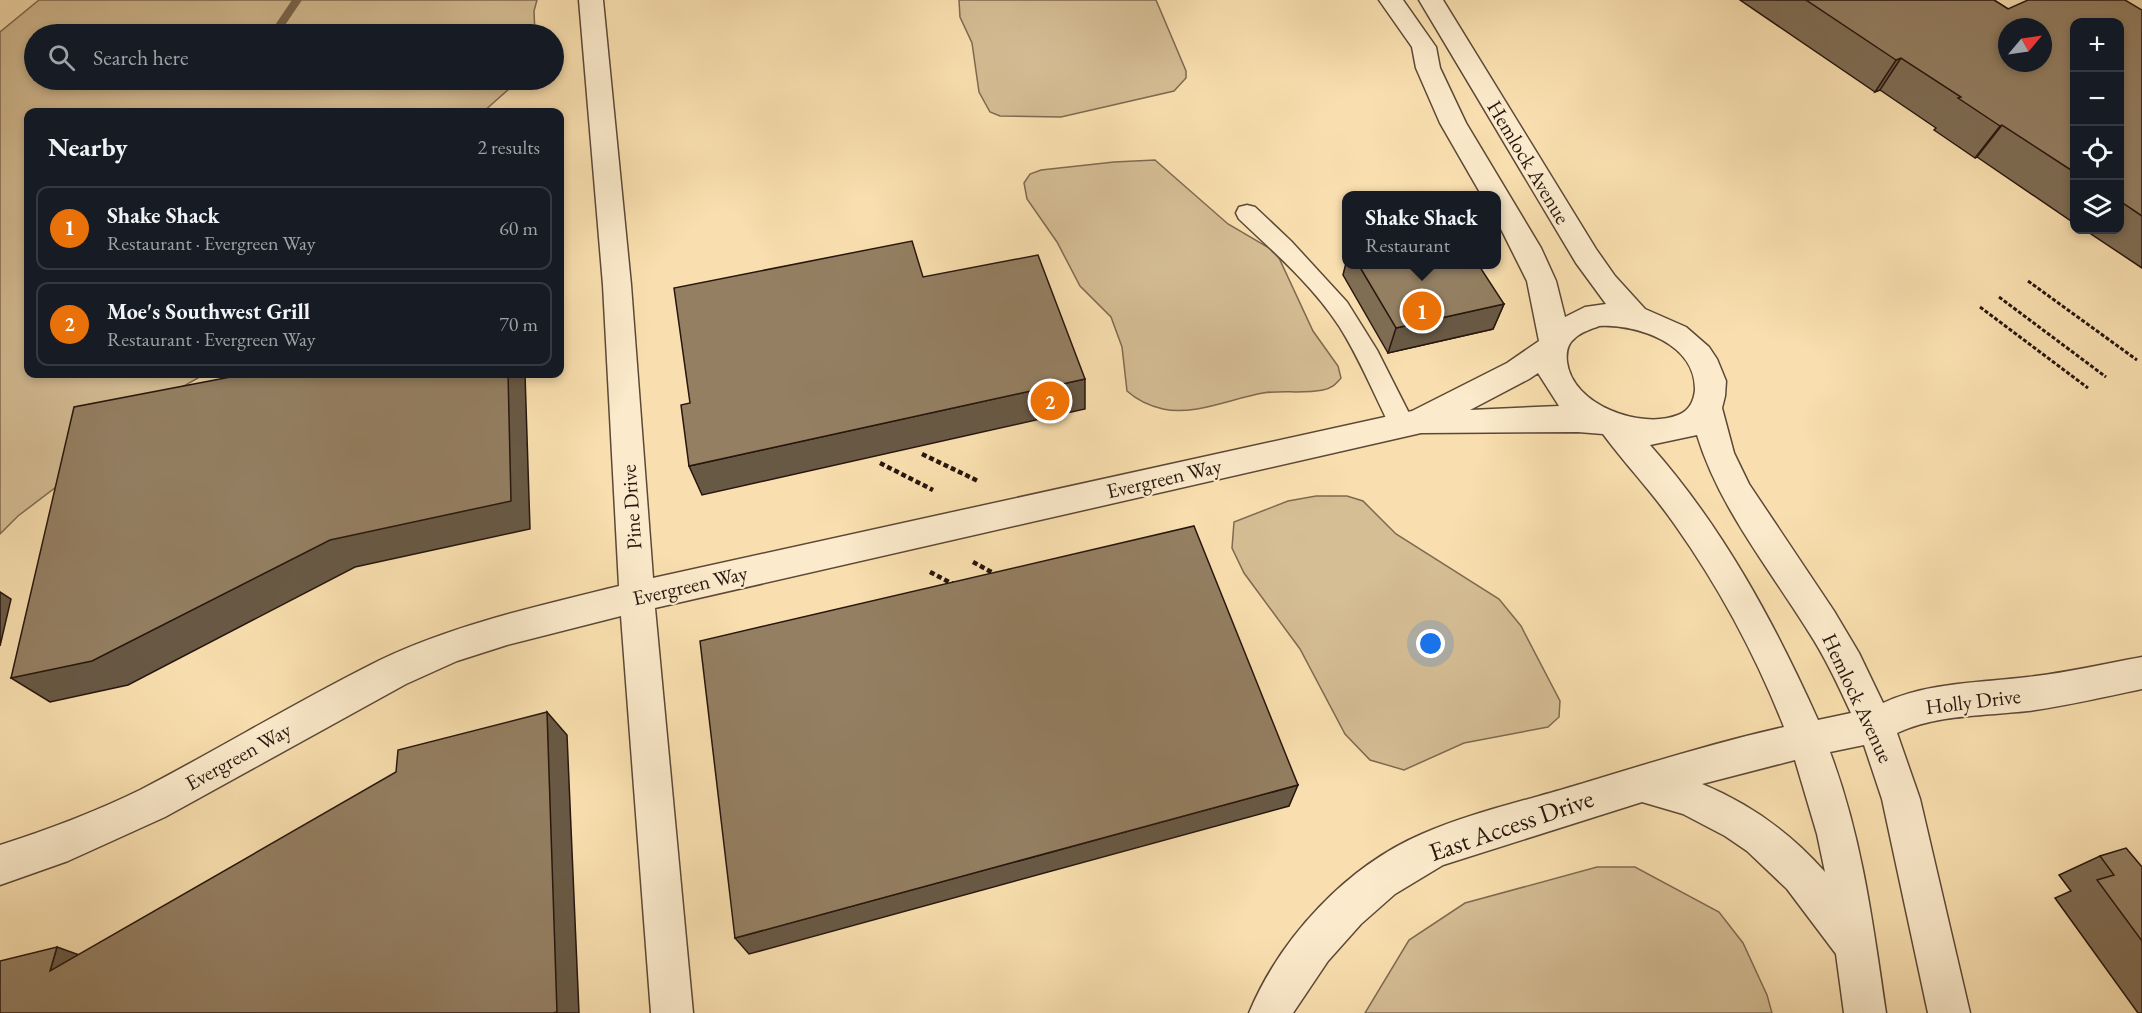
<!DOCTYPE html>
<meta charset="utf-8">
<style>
body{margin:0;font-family:"EB Garamond",serif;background:#20242c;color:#f1f3f6}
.controls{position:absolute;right:18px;top:18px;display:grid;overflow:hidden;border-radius:12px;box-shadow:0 3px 9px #0003}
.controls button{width:54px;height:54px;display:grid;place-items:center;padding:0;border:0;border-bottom:2px solid #363941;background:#171b24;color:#f1f3f6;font:30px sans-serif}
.compass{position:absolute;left:1998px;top:18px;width:54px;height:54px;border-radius:50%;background:#171b24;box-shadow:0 3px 9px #0003;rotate:61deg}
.you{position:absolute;left:1431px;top:644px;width:21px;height:21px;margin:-15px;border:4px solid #fff;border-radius:50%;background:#1a73e8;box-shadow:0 0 0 9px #1a73e833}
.badge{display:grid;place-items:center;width:39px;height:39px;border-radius:50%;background:#d93025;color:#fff;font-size:20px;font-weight:700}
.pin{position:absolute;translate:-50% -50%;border:3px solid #fff;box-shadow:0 2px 6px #0006}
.popup{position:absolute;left:1342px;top:191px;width:159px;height:78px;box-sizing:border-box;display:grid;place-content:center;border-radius:12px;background:#171b24;filter:drop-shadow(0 2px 4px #0005);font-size:20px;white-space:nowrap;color:#9ea1a6}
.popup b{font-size:22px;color:#f1f3f6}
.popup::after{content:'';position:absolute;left:50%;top:100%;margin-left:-12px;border:12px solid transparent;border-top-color:#171b24}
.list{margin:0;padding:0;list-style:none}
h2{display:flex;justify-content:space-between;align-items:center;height:78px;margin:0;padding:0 24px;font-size:26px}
h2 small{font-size:20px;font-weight:400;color:#9ea1a6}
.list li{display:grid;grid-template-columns:39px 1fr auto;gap:18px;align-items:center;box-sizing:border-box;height:84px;margin:0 12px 12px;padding:0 12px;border:2px solid #363941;border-radius:12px}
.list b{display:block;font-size:22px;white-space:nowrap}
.list p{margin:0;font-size:20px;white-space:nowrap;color:#9ea1a6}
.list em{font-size:20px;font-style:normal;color:#9ea1a6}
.icon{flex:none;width:33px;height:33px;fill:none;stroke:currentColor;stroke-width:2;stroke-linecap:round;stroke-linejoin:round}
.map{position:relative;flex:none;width:2142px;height:1013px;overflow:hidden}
.search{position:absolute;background:#171b24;box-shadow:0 3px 9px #0003;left:24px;top:24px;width:540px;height:66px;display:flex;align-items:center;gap:15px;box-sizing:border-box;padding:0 21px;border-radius:33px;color:#9ea1a6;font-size:22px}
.panel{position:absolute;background:#171b24;box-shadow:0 3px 9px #0003;left:24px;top:108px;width:540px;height:270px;border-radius:12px}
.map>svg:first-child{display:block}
</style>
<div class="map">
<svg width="2142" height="1013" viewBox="0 0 2142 1013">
<rect width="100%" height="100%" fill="#f9dfaf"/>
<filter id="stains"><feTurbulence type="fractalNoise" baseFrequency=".00333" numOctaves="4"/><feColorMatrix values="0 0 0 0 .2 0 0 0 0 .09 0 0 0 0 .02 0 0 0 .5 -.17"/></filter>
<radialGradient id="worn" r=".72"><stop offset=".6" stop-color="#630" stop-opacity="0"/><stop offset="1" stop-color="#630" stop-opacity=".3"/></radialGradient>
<!-- green -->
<path fill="#d5bd94" stroke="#7e6a51" stroke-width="1.5" d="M39 0H537L534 11 535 34H34V80H519L483 112H28V374H205L152 404 106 449 18 516 0 534V32Z
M959 0H1156L1186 71V78L1174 91 1061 117 1000 116 990 112 979 92 972 43 960 17Z
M1155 160 1228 224 1271 249 1279 258 1313 331 1338 366 1341 378C1335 385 1332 388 1323 390 1303 394 1282 390 1263 393 1233 398 1194 416 1163 409 1150 406 1137 400 1127 391L1122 347 1111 317 1080 286 1057 242 1027 199 1024 183 1030 174 1041 170 1114 162Z
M1316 496H1347L1363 501 1396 534 1499 599 1521 626 1560 701 1559 717 1548 727 1464 743 1404 770 1370 760 1345 734 1300 649 1244 573 1232 548 1234 522 1288 501Z
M1597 867H1635L1719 912 1743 943 1767 995 1772 1013H1365L1409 940 1465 903Z"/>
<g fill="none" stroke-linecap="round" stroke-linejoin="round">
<!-- stream -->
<path fill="#7a664e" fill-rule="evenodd" d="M292 0H302L279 34H269Z"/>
<!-- service casing -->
<g stroke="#5c4836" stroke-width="3">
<path id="service" d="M1247 205 1255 207 1291 241 1347 302 1377 350 1415 425 1411 432 1402 435 1393 432C1375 397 1360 359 1339 326 1312 285 1274 252 1239 219L1236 213 1239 207Z"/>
</g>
<!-- minor casing -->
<g stroke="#5c4836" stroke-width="3">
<path id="minor" d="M579 0H603L631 285 653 578 1412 411 1507 363 1539 341 1527 281 1497 221V196H1482L1440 123 1416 68 1412 47 1379 0H1403L1436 47 1440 68 1466 123 1541 248 1556 281 1565 317 1585 307 1606 304 1576 263 1419 0H1443L1596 249 1615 276 1645 309 1686 327 1709 347 1717 359 1726 381 1725 396 1722 408 1734 453 1749 484 1834 611 1859 653 1883 703C1929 682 1979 683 2028 677 2066 673 2104 664 2142 657V689C2104 697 2066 706 2028 711 1985 716 1938 714 1897 733L1920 799 1970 1013H1928L1882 799 1864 745 1830 752C1862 837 1873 924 1886 1013H1844L1836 954 1787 889 1747 851 1725 836 1683 814 1642 802 1443 865 1395 894 1361 924 1328 961 1293 1013H1249C1280 938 1347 866 1422 834 1470 813 1524 801 1574 786 1643 765 1713 743 1784 727 1756 656 1719 587 1675 525 1653 493 1626 465 1603 434L1578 432 1421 433 655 608 693 1013H651L621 616 507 645 457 661 406 684 165 817 68 861 0 885V845C47 830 95 812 140 790 221 748 299 700 380 660 456 624 538 606 619 586L603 285ZM1599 326C1638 324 1696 344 1695 390 1694 401 1689 411 1678 415 1641 430 1572 405 1567 362 1566 353 1567 344 1575 338 1581 332 1592 329 1599 326ZM1538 373 1559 406 1470 410 1529 379ZM1697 435C1719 507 1768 567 1808 631 1825 657 1838 685 1851 713L1818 720C1774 622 1722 526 1650 445ZM1795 760 1817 834 1825 872C1790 832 1750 804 1702 784Z"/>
</g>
<!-- path-far1 -->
<path stroke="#27160e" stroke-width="3" stroke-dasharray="4 2" stroke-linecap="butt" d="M2028 281 2137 360
M1999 297 2106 377
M1980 307 2088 388"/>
<!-- path -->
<path stroke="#27160e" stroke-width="4.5" stroke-dasharray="5 3" stroke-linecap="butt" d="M922 454 978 481
M880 463 933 490
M973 562 995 574
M930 572 955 585"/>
<!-- service -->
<use href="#service" fill="#fbeacb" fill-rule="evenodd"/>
<!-- minor -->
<use href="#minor" fill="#fbeacb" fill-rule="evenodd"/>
</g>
<!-- wall -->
<path fill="#7f6d54" stroke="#27160e" stroke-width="1.5" d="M1740 0H1994L2008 9 2142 10V268L2085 230H2120V22H2074V223L1977 157 1975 158 1934 130 1936 128 1880 90 1875 92Z
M1347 259V264H1461L1463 267 1504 304 1493 329 1388 353 1343 275Z
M2100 856 2142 867V1013H2138L2055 898 2071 891 2059 875Z"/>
<!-- shaded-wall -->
<path fill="#685945" stroke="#27160e" stroke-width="1.5" d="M1901 58 1880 90 1875 92 1896 60Z
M2002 125 1977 157 1975 158 2000 126Z
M1504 304 1493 329 1388 353 1396 328Z
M508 374H525L530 529 355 567 128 685 50 702 11 678Z
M1085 379V409L702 495 689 466Z
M0 592 11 599 0 646Z
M547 712 567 735 579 1013H553Z
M1298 785 1289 806 749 954 735 938Z
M57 947 99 962 50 971Z"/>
<!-- building -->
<path fill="#947f62" stroke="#27160e" stroke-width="1.5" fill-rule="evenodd" d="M1806 0H1994L2008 9 2028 0H2125L2142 10V216L2120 201V22H2074V172L2002 125 2000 126 1958 98 1961 97 1901 58 1896 60ZM2007 27H2043V63H2007Z
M912 241 923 277 1038 255 1085 379 689 466 681 405 690 403 674 288Z
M1358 264H1461L1463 267 1478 264 1504 304 1396 328Z
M246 374H508L511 501 330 540 92 661 11 678 74 407Z
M1194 526 1298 785 735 938 700 641Z
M547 712 557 1012 553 1013H0V961L57 947 50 971 396 772 398 750Z
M2126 848 2142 867V941L2097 880 2114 875 2100 856Z"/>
<g text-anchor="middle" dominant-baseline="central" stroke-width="4.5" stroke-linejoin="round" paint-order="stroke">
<!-- street labels -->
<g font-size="21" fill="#27160e" stroke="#fbeacb">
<text transform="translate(1529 162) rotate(59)">Hemlock Avenue</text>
<text transform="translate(1164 478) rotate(-13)">Evergreen Way</text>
<text transform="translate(631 507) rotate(-94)">Pine Drive</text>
<text transform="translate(690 585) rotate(-13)">Evergreen Way</text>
<text transform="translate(1858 698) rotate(65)">Hemlock Avenue</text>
<text transform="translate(1973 701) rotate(-7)">Holly Drive</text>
<text transform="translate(238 756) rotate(-29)">Evergreen Way</text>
</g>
<!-- near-street labels -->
<g font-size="26" fill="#27160e" stroke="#fbeacb">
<text transform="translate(1511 825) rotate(-19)">East Access Drive</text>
</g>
</g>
<rect width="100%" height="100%" filter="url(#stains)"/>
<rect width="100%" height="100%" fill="url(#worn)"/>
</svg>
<div class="controls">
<button>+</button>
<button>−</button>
<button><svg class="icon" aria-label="locate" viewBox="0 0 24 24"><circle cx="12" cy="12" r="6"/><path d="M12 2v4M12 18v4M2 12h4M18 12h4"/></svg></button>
<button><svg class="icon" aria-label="layers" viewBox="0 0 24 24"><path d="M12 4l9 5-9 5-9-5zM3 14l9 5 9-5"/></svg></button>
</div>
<svg class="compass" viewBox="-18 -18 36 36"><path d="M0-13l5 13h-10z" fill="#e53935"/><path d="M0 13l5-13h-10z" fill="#9ea1a6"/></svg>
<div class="you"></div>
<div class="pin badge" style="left:1422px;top:311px;background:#e8710a">1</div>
<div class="popup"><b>Shake Shack</b>Restaurant</div>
<div class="pin badge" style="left:1050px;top:401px;background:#e8710a">2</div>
<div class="search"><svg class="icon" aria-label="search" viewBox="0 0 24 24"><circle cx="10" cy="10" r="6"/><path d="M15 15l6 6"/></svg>Search here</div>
<section class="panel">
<h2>Nearby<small>2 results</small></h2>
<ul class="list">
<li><span class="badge" style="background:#e8710a">1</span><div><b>Shake Shack</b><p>Restaurant · Evergreen Way</p></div><em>60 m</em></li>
<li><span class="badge" style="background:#e8710a">2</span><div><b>Moe's Southwest Grill</b><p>Restaurant · Evergreen Way</p></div><em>70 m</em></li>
</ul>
</section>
</div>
